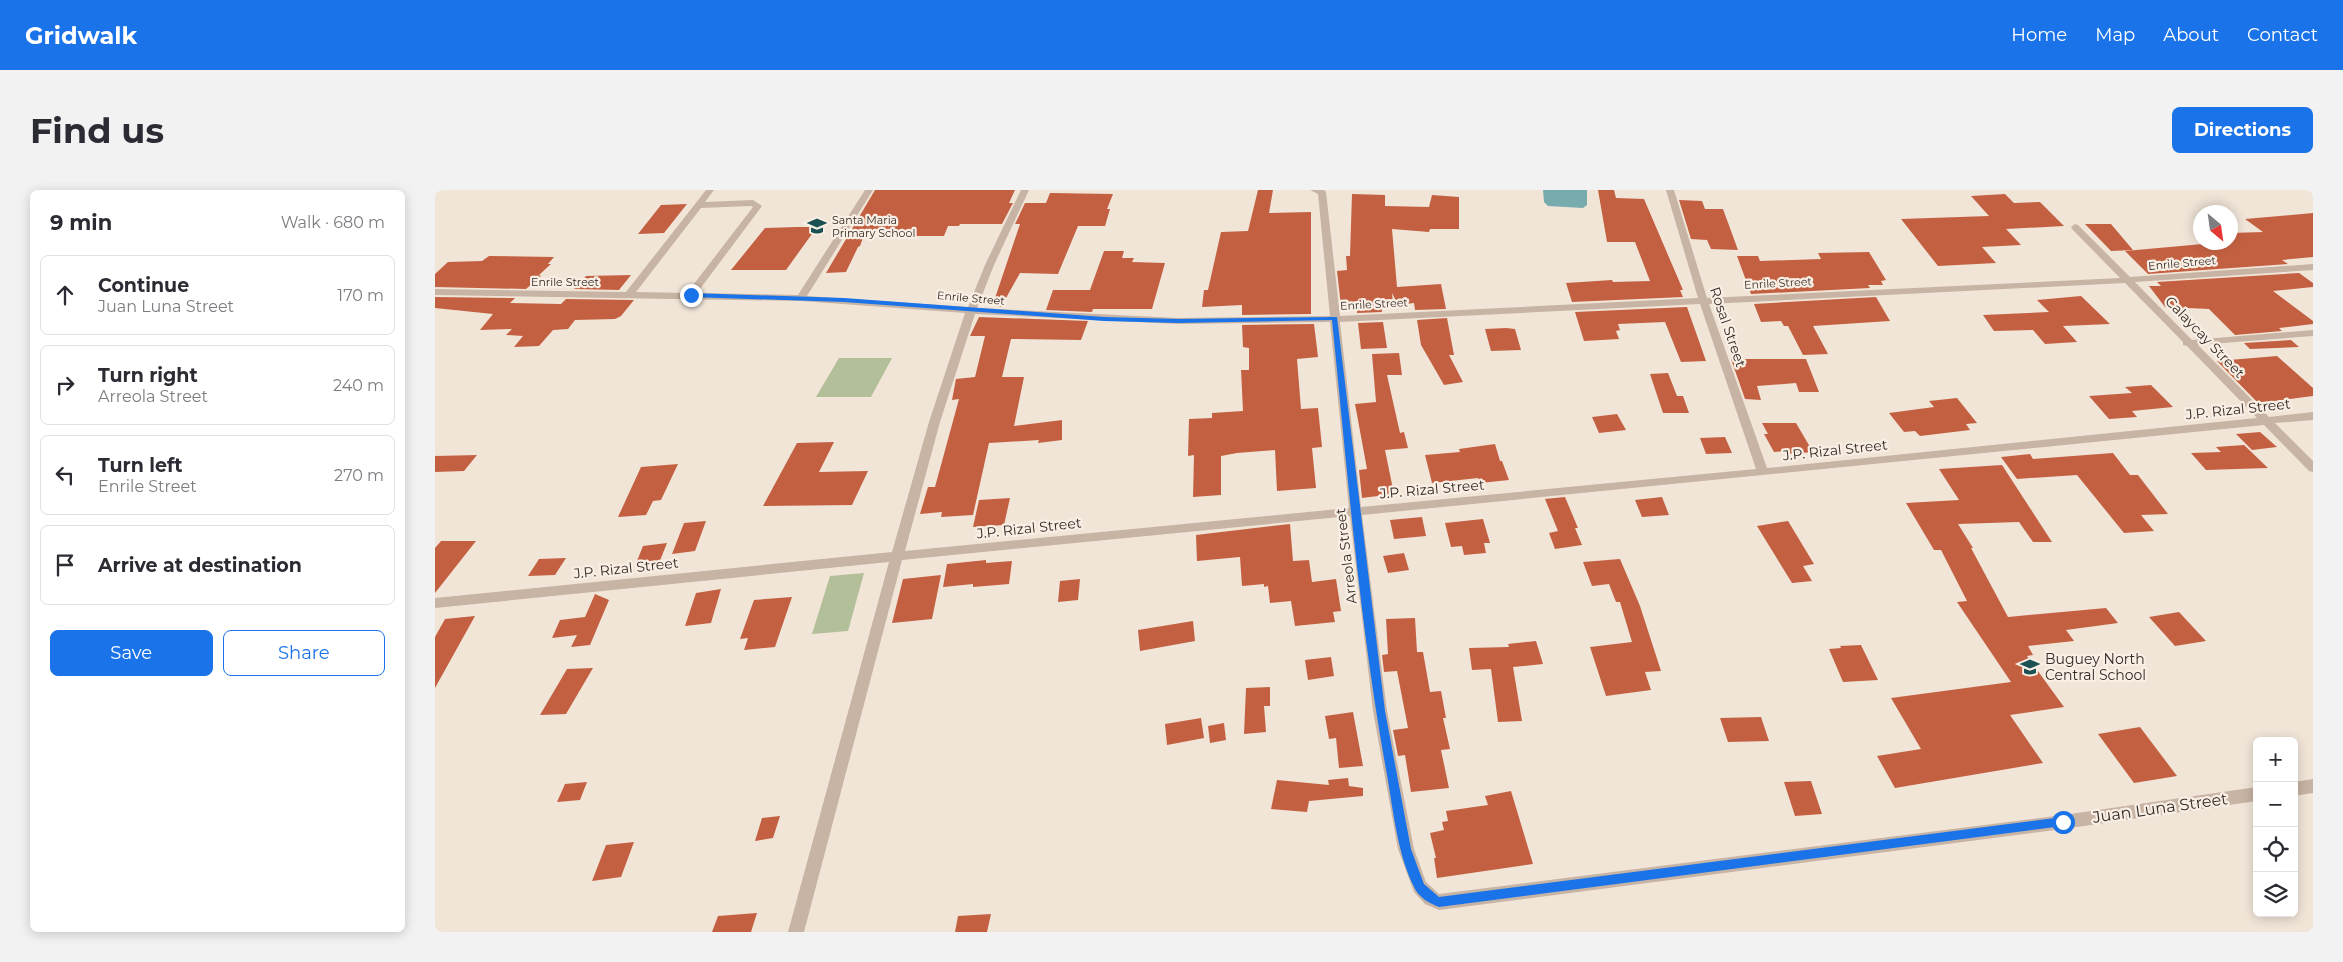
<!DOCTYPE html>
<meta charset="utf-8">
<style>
body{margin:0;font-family:Montserrat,sans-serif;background:#f2f2f3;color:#2b2b33}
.controls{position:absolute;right:15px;bottom:15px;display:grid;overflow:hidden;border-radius:8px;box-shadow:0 2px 12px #0003}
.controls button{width:45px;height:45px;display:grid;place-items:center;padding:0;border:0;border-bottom:1px solid #e1e1e2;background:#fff;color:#2b2b33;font:25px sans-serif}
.compass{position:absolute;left:1758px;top:15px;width:45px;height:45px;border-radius:50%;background:#fff;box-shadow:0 2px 12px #0003;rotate:151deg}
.stop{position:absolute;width:15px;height:15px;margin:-11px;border:4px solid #1a73e8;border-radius:50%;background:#fff}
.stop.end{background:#1a73e8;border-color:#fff;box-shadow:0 1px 5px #0008}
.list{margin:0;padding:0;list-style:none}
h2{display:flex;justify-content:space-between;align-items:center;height:65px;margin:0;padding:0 20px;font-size:21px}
h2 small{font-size:16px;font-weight:400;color:#7c7c81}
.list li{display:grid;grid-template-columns:32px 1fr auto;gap:15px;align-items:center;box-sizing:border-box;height:80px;margin:0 10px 10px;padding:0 10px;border:1px solid #e1e1e2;border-radius:8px}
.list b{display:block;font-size:19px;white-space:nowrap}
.list p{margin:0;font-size:16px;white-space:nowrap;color:#7c7c81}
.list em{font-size:16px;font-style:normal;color:#7c7c81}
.actions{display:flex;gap:10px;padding:15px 20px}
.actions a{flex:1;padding:11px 0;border:1px solid #1a73e8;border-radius:8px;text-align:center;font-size:18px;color:#1a73e8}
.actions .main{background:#1a73e8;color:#fff}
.icon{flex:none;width:28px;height:28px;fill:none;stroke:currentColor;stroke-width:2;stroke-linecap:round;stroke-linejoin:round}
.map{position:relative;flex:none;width:1878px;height:742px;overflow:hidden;border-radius:8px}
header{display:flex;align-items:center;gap:30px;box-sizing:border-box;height:70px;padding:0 25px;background:#1a73e8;color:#fff}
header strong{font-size:24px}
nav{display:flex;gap:28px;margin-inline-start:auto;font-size:18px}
.intro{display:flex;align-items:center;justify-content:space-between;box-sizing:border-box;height:120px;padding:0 30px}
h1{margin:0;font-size:35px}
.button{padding:12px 22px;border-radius:8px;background:#1a73e8;color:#fff;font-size:18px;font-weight:700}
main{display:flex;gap:30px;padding:0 30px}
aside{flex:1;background:#fff;border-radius:8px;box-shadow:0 2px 12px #0003}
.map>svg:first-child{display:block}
</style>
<header>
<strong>Gridwalk</strong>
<nav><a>Home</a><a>Map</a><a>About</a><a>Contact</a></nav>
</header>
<div class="intro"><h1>Find us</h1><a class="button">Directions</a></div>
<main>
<aside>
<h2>9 min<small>Walk · 680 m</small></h2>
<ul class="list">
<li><svg class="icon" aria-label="ahead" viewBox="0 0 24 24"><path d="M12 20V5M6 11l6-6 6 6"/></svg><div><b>Continue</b><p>Juan Luna Street</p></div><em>170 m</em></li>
<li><svg class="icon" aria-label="right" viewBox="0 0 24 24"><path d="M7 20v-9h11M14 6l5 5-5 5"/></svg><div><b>Turn right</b><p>Arreola Street</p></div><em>240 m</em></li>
<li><svg class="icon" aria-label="left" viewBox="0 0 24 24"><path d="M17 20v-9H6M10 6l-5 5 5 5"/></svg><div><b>Turn left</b><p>Enrile Street</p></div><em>270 m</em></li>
<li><svg class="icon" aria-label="arrive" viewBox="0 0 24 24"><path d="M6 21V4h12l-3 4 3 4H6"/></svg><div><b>Arrive at destination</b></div></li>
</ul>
<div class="actions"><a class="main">Save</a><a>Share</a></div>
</aside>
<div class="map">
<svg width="1878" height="742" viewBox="0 0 1878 742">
<rect width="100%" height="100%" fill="#f1e5d8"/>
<!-- green -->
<path fill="#b3bf99" d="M404 168H457L436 207H381Z
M429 383 413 441 377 444 395 386Z"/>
<!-- water -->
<path fill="#78abad" d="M1108 0H1152V15L1148 18 1113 16 1109 12Z"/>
<!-- building -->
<path fill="#c46042" d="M440 0H580L574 13H578L567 34H525L524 36H513L509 46H466L469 40H431L425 56 423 57 411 82 391 83Z
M823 0H838L834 23 876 22V124L807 125V115L767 117 769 100H773L786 42 813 41Z
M1163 0H1179L1181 8 1209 9 1248 100H1245L1248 107 1137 112 1131 93 1177 90 1178 92 1215 91 1200 52H1172Z
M615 3 678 4 672 19H675L670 36H643L623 84 585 83 566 117 558 114 585 34H580L590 13H611Z
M917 4 950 5V16L994 17 997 5 1024 7V39H995L994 42 957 39 962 97 1006 94 1011 119 980 120 979 113 963 115 957 103 958 114H946L947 122 922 123V116H906L902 81 912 80 911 66H915Z
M1570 4 1579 13 1605 12 1629 36 1571 39 1586 55 1547 57 1561 73 1503 76 1466 29 1554 26 1536 6Z
M1244 10 1267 11 1270 19H1288L1303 60 1276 59 1272 50 1256 49Z
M252 14 229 43 203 44 226 15Z
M1878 23V67L1847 70 1853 74 1713 84 1690 61 1768 54 1767 52H1796V43L1828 42 1810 29Z
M1650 34H1676L1698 60 1676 61Z
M362 37H382L351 80H296L330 38Z
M669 61H689L687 68H699L697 72 730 73 717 119H658L657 122 611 120 618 100H655Z
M1434 62 1451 90 1446 91 1448 95H1433L1435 98 1316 104 1302 66H1323L1325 71 1386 69 1383 63Z
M54 66 119 67 113 74H116L104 85 106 86 91 99 0 97V84L13 72 47 71Z
M1864 83 1878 93V97L1838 101 1878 131V134L1844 138 1847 141 1800 145 1774 119 1730 117 1714 96H1726L1722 92Z
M196 85 184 100 139 99 151 86Z
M1646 106 1675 134 1628 136 1642 152 1610 154 1598 140 1559 141 1548 125 1614 122 1602 110Z
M0 107 80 108 75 113 126 114 131 109 199 110 186 126 180 129 140 130 133 139 118 140 104 156 79 157 88 146 71 145 77 139 45 140 58 124 0 118Z
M1441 107 1455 131 1378 136 1393 164 1368 165 1353 136H1349L1346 131 1326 132 1319 114Z
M1252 117 1271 171 1246 172 1230 132 1183 134 1185 140 1181 141 1184 149 1149 151 1140 122Z
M544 127 653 131 646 150 576 149 567 187H589L579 236 627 230V250L603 253 604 250 554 253 538 325 506 327 507 322 485 324 493 297H500L524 209 517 210 521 189 540 187 550 146H535Z
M1012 128 1019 165H1014L1028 192 1009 195 986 155 982 130Z
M948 132 952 158 926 159 923 133Z
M879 134 883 167 862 169 866 219 883 218 887 257 877 258 881 298 842 301 840 260 802 263 786 266V305L758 307 759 265 753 266 754 229 777 228V223L808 221 806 180H814V158L808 157 807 135Z
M1071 138 1080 139 1086 160 1056 161 1050 139Z
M1856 150 1864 157 1815 159 1809 153Z
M964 163 967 185H952L965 243 969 242 973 258 950 260 959 304 927 308 924 280 932 279 920 214 941 212 937 164Z
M1842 166 1878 198V206L1823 213 1782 171Z
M1296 169H1371L1384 202H1364L1361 193 1322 196 1326 210 1310 209Z
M1233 183 1242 206H1248L1254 223H1228L1215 184Z
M1716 195 1738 217 1697 221 1702 227 1674 229 1654 206 1697 203 1690 197Z
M1522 208 1542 233 1531 234 1535 240 1485 246 1480 241 1469 242 1454 223 1499 217 1494 211Z
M1182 224 1191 240 1164 243 1157 227Z
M1327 233H1361L1378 262 1354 264 1352 261 1339 262 1329 244H1333Z
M1825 242 1842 257 1817 260 1801 244Z
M1290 247 1297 263 1271 264 1265 248Z
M399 252 384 282 433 281 417 315 328 316 362 253Z
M1060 254 1065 271H1067L1074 290 1045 293 1043 288 997 293 990 265 1025 262 1024 259Z
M1809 255 1833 278 1771 280 1756 263 1786 262 1781 257Z
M1678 263 1695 285H1703L1733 324 1706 325 1719 341 1689 343 1642 285 1582 289 1566 267 1595 264 1598 269Z
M42 265 29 281 0 282V266Z
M243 274 226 310 218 311 211 325 183 327 206 277Z
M1567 275 1617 352H1598L1584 332 1523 334 1538 358H1536L1573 427 1671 418 1683 433 1631 440 1639 451 1593 456 1598 465 1592 466 1629 517 1575 525 1608 573 1460 598 1442 566 1486 559 1456 508 1576 492 1522 412 1532 411 1506 360H1499L1471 313 1524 310 1504 279Z
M1130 307 1143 338H1140L1147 355 1120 359 1114 343 1123 341 1110 309Z
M1227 307 1234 325 1207 327 1200 310Z
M575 308 569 335 538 337 544 310Z
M987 327 991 346 959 349 955 330Z
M1048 329 1055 353H1049L1051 363 1029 365 1027 356 1016 357 1010 333Z
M271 331 260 361 237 364 249 333Z
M1353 331 1379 374 1368 376 1377 391 1357 393 1322 336Z
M855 334 858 371 874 370 877 392 901 389 906 421 898 422 900 432 860 436 856 411 835 413 833 396 829 397V394L807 396 805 367 762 371 761 345Z
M6 351H41L0 403V358Z
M232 353 224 373 200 376 208 356Z
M969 363 974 380 953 383 948 366Z
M131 368 120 385 93 386 104 369Z
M1185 369 1205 416 1226 481 1210 482 1216 500 1171 506 1155 457 1197 452 1185 412H1181L1174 394 1157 396 1148 372Z
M551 370V373L577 371 574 394 538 397V394L508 397 512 374Z
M506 385 497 429 457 433 468 389Z
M645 389 643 410 623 412 625 391Z
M286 399 276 433 250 436 261 403Z
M160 404 174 410 155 455 136 457 142 445 117 448 125 430 150 427Z
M357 407 340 457 309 460 313 448 305 449 319 410Z
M1744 422 1771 451 1740 456 1714 427Z
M40 426 0 498V447L10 429Z
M980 428 982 462H988L995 502 1006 501 1011 528H1008L1015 559 1006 560 1014 598 976 602 970 565 963 566 958 540 973 538 962 481 949 482 947 465 953 464 951 429Z
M758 431 760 451 705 461 703 440Z
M1101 451 1108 474 1078 477 1087 531 1063 532 1056 479 1037 480 1034 458 1074 457 1073 454Z
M1426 455 1443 490 1408 492 1394 459 1406 458 1405 456Z
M896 467 899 486 873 490 870 470Z
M158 478 131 524 105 525 132 479Z
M835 497V516H829L831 542 809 544 811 498Z
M918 522 928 576 904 578 901 548 894 549 890 526Z
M1326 527 1334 551 1293 552 1285 528Z
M766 528 769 548 732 555 730 534Z
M789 533 791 550 775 553 773 536Z
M1705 537 1742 586 1699 593 1663 544Z
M913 588 914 596 928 598V606L874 611 872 622 836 619 842 590 894 595 893 590Z
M1376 591 1387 624 1360 626 1349 592Z
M152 592 145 610 122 612 130 594Z
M1076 601 1098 674 1002 688 999 668H1001L995 643 1009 640 1007 632 1013 631 1011 621 1053 615 1050 606Z
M345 626 338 648 320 651 327 628Z
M199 652 186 687 157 691 171 655Z
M322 723 316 742H277L283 726Z
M556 724 552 742H520L523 726Z"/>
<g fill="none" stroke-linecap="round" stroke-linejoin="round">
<!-- minor -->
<path fill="#c8b4a4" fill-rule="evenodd" d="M271 0H279L270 12 318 10 327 16 262 103 363 105 430 0H438L372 106 533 117 550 75 586 0H594L559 75 542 118 743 128 895 126 883 4 875 0H889L891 2 905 126 1263 108 1231 0H1239L1272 108 1685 88 1637 39 1636 37 1640 34 1643 35 1695 87 1878 74V80L1700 92 1757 150 1878 140V146L1763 155 1834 227 1878 222V230L1840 233 1878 271V282L1874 281 1829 235 927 325 952 521 979 659 991 692 1004 704 1628 625 1822 597V611L1628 639 1004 720 990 714 979 702 963 659 938 521 915 326 467 370 369 742H353L454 372 0 418V408L457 362 494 232 530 123 366 111 0 105V99L191 102ZM316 16 318 17 252 103 201 102 266 18ZM1690 93 1748 152V155L1752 156 1822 228 1332 278 1274 114ZM1265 114 1321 279 926 317 905 132ZM540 124 743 134 895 132 914 318 470 361 505 232Z
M1878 589V603L1859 606V592Z"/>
</g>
<!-- route -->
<path fill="#1a73e8" d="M256 103 409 108 669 127 743 129 902 127 950 521 976 659 989 694 1004 707 1628 627 1633 632 1628 636 1004 717C994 713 985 708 980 699 961 662 958 615 950 574 924 428 912 278 897 130L743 133 669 131 409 112 254 107Z"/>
<!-- icons -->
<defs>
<g id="school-bare" transform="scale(1.5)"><path d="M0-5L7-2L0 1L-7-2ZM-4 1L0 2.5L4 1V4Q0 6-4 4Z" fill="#1c5154" stroke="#f9efe4" stroke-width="2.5" paint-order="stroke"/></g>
</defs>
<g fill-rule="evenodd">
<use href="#school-bare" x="382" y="36"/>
<use href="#school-bare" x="1595" y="477"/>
</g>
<g text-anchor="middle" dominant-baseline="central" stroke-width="4.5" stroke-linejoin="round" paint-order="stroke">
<!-- far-poi labels -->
<g font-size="11" fill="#342a26" stroke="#f9efe4" text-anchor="start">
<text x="397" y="30">Santa Maria<tspan x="397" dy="13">Primary School</tspan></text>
</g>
<!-- far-street labels -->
<g font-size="11" fill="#342a26" stroke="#f9efe4">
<text transform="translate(1747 73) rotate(-5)">Enrile Street</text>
<text x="130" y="92">Enrile Street</text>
<text transform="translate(1343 93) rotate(-3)">Enrile Street</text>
<text transform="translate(536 108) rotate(5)">Enrile Street</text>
<text transform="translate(939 114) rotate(-3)">Enrile Street</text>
</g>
<!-- street labels -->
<g font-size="14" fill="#342a26" stroke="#f9efe4">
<text transform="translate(1293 137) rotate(71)">Rosal Street</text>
<text transform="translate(1770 147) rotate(46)">Calaycay Street</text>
<text transform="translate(1803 219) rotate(-6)">J.P. Rizal Street</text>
<text transform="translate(1400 260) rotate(-6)">J.P. Rizal Street</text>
<text transform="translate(997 299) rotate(-5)">J.P. Rizal Street</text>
<text transform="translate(594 338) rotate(-6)">J.P. Rizal Street</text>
<text transform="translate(911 366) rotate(-97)">Arreola Street</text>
<text transform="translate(191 378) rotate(-6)">J.P. Rizal Street</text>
</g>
<!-- poi labels -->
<g font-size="14" fill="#342a26" stroke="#f9efe4" text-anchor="start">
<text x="1610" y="469">Buguey North<tspan x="1610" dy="16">Central School</tspan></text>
</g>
<!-- near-street labels -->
<g font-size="16" fill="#342a26" stroke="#f9efe4">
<text transform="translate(1725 618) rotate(-8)">Juan Luna Street</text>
</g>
</g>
</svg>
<div class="controls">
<button>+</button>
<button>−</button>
<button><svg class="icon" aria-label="locate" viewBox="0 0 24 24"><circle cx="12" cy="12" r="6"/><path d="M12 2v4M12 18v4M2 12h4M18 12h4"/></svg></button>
<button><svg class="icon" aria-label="layers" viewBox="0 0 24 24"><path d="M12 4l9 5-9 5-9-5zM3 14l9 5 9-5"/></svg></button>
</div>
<svg class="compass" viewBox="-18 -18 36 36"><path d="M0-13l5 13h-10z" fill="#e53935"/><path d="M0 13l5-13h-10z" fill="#7c7c81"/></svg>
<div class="stop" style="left:1628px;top:632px"></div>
<div class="stop end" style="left:256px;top:105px"></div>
</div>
</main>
